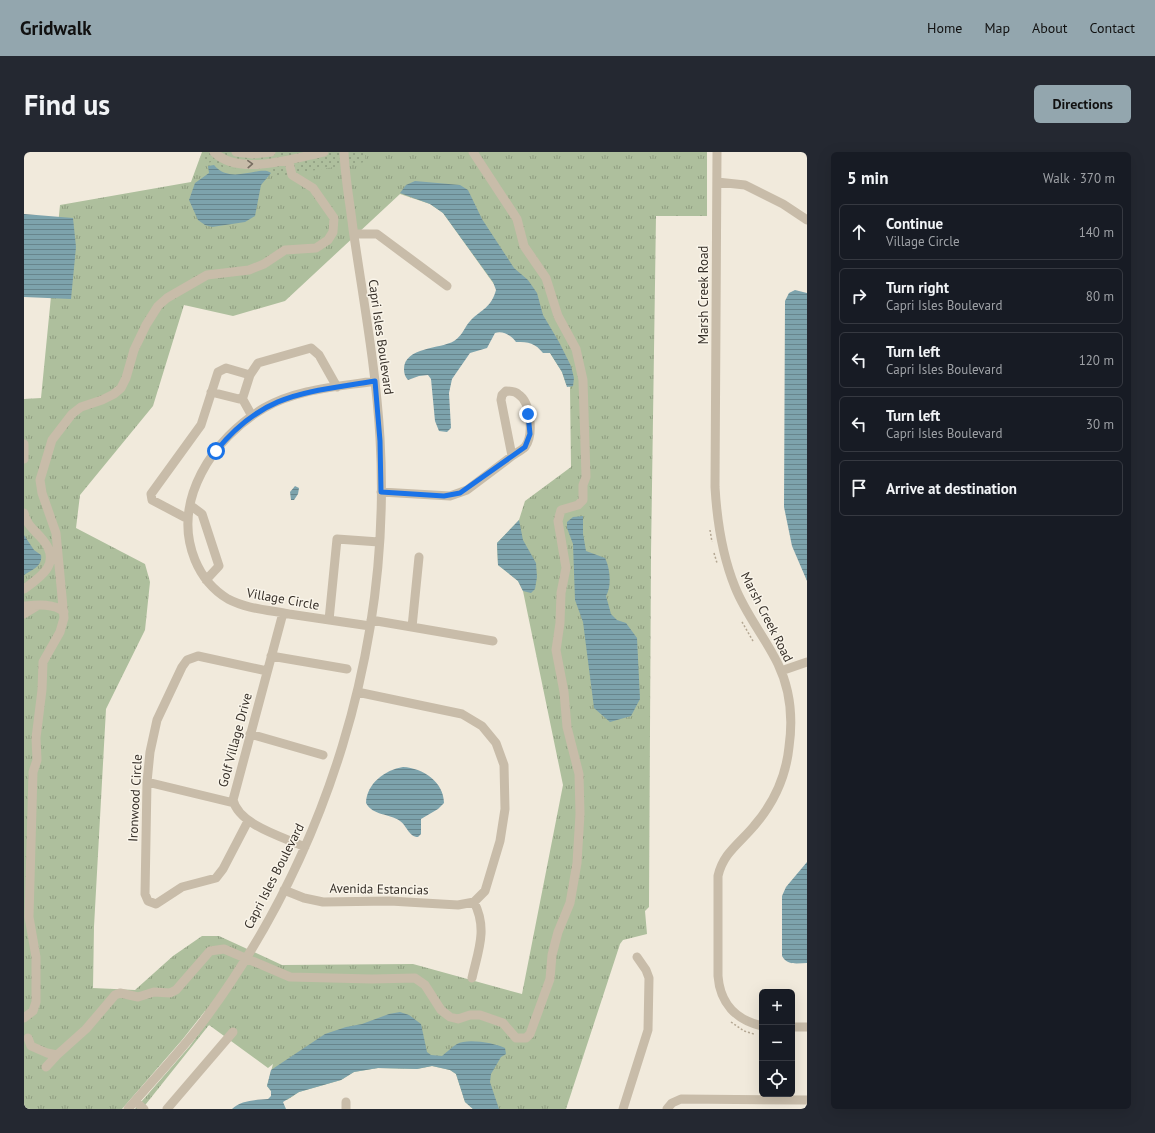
<!DOCTYPE html>
<meta charset="utf-8">
<style>
body{margin:0;font-family:"PT Sans",sans-serif;background:#242831;color:#f1f3f6}
.controls{position:absolute;right:12px;bottom:12px;display:grid;overflow:hidden;border-radius:6px;box-shadow:0 4px 16px #0002}
.controls button{width:36px;height:36px;display:grid;place-items:center;padding:0;border:0;border-bottom:1px solid #363941;background:#171b24;color:#f1f3f6;font:20px sans-serif}
.stop{position:absolute;width:12px;height:12px;margin:-9px;border:3px solid #1a73e8;border-radius:50%;background:#fff}
.stop.end{background:#1a73e8;border-color:#fff;box-shadow:0 1px 4px #0008}
.list{margin:0;padding:0;list-style:none}
h2{display:flex;justify-content:space-between;align-items:center;height:52px;margin:0;padding:0 16px;font-size:17px}
h2 small{font-size:13px;font-weight:400;color:#9ea1a6}
.list li{display:grid;grid-template-columns:26px 1fr auto;gap:12px;align-items:center;box-sizing:border-box;height:56px;margin:0 8px 8px;padding:0 8px;border:1px solid #363941;border-radius:6px}
.list b{display:block;font-size:15px;white-space:nowrap}
.list p{margin:0;font-size:13px;white-space:nowrap;color:#9ea1a6}
.list em{font-size:13px;font-style:normal;color:#9ea1a6}
.icon{flex:none;width:22px;height:22px;fill:none;stroke:currentColor;stroke-width:2;stroke-linecap:round;stroke-linejoin:round}
.map{position:relative;flex:none;width:783px;height:957px;overflow:hidden;border-radius:6px}
header{display:flex;align-items:center;gap:24px;box-sizing:border-box;height:56px;padding:0 20px;background:#93a6ae;color:#111}
header strong{font-size:19px}
nav{display:flex;gap:22px;margin-inline-start:auto;font-size:14px}
.intro{display:flex;align-items:center;justify-content:space-between;box-sizing:border-box;height:96px;padding:0 24px}
h1{margin:0;font-size:28px}
.button{padding:10px 18px;border-radius:6px;background:#93a6ae;color:#111;font-size:14px;font-weight:700}
main{display:flex;gap:24px;padding:0 24px}
aside{flex:1;background:#171b24;border-radius:6px;box-shadow:0 4px 16px #0002}
.map>svg:first-child{display:block}
</style>
<header>
<strong>Gridwalk</strong>
<nav><a>Home</a><a>Map</a><a>About</a><a>Contact</a></nav>
</header>
<div class="intro"><h1>Find us</h1><a class="button">Directions</a></div>
<main>
<div class="map">
<svg width="783" height="957" viewBox="0 0 783 957">
<defs>
<pattern id="grass-tufts" width="24" height="20" patternUnits="userSpaceOnUse"><rect width="24" height="20" fill="#aebf9d"/><path d="M3 7l-1-3M5 7V3M7 7l1-3M15 17l-1-3M17 17v-4M19 17l1-3" fill="none" stroke="#8e9c80"/></pattern>
<pattern id="park-dots" width="8" height="8" patternUnits="userSpaceOnUse"><rect width="8" height="8" fill="#aebf9d"/><path d="M2 2h.1M6 6h.1" fill="none" stroke="#8e9c80" stroke-width="1.8" stroke-linecap="round"/></pattern>
<pattern id="water-rules" width="6" height="5" patternUnits="userSpaceOnUse"><rect width="6" height="5" fill="#7da3ac"/><path d="M0 2.5h6" fill="none" stroke="#67858c"/></pattern>
</defs>
<rect width="100%" height="100%" fill="#f1eadc"/>
<!-- grass -->
<path fill="url(#grass-tufts)" fill-rule="evenodd" d="M178 0H683V64H632L627 402 625 755 621 759 623 782 599 788 596 792 542 957H449L441 950 432 922 426 918 408 914 393 917 354 916 330 920 317 928 275 940 263 948 247 945V939L243 934 249 912 244 916 185 873 118 957H111L165 895 188 864 181 859 158 888 98 957H0V247L17 246 36 53 167 30ZM376 42 406 52 419 61 472 135 526 201 538 220 542 232 546 235 547 315 501 349 495 368 473 391 474 413 494 429 499 439 539 633 498 842 389 812 258 813 195 784H178L149 804 111 838 69 836 70 775 82 557 121 478 126 430 121 412 52 376 56 343 129 254 160 153 209 164 261 149Z"/>
<!-- park -->
<path fill="url(#park-dots)" d="M182 0H315L316 14 250 25 249 19 247 15 206 17 198 15 190 9 181 12 180 6Z
M324 0H341V10L325 13Z"/>
<!-- water -->
<path fill="url(#water-rules)" d="M190 13C207 34 237 12 247 21L237 33 231 64 221 70 188 75 181 73 174 68 165 48 171 31 185 21 184 14Z
M391 29 436 33 444 38 458 67 490 116 504 128 513 141 519 163 535 190 547 214 550 226 549 234 543 235 538 220 526 201H519C511 191 505 190 492 190 488 184 479 178 471 181L463 196 446 201 428 227 425 241 427 276 423 280 415 279 411 269 407 227 404 223 395 224 384 228C381 225 380 221 380 217 380 195 417 197 430 189 440 182 440 175 447 168 458 157 467 156 472 138L469 130 419 61 406 52 376 41 382 33Z
M0 62 49 66 52 95 47 147 0 145Z
M771 138 783 141V429L768 394 760 355 761 149 765 141Z
M271 334 275 336 274 342 270 348H267L266 340Z
M559 364V382L562 399 581 406C586 416 588 434 582 444L587 462 593 468 602 471 613 486 616 547 607 564 586 570 570 556 559 470 551 448 549 392 543 376V370L549 365Z
M495 368 499 388 512 411 513 425 511 437 507 441 499 439 494 429 474 413 473 391Z
M0 383 10 398 17 403C19 414 8 418 0 423Z
M379 615C399 616 420 630 420 651L414 657 397 667V682L394 685C385 685 383 674 376 669 365 661 349 664 342 651 343 631 361 618 379 615Z
M783 710V811C774 811 763 814 758 804V744L762 735Z
M376 860 385 863 397 872 403 900 407 903 418 904C423 900 428 895 433 892 443 886 471 891 481 896L482 902 477 905 467 922 466 930 475 957H449L441 950 432 922 426 918 408 914 393 917 354 916 330 920 317 928 275 940 259 950 262 957H208C217 948 233 948 244 947L247 944V939L243 934 247 918 301 882 322 875 338 872 365 862Z"/>
<g fill="none" stroke-linecap="round" stroke-linejoin="round">
<!-- path -->
<path stroke="#b4a793" stroke-width="1.5" stroke-dasharray="2 2" stroke-linecap="butt" d="M686 378 688 390
M690 401 693 411
M718 470 729 489
M707 870 720 879 730 882"/>
<!-- minor -->
<path stroke="#c8bca9" stroke-width="9" d="M190 0C215 25 270 6 300 0
M212 0 229 2 247 0
M693 0 691 335C693 369 698 403 711 435 722 463 741 485 754 512 766 537 769 567 765 595 762 624 749 652 730 674 716 691 699 701 694 724V824C696 851 712 868 738 874
M693 30 721 33 759 52 783 68
M330 82H353L423 134
M482 239C486 239 491 239 494 242 507 250 510 283 501 295 498 298 492 301 488 304L477 248 478 243Z
M187 240 215 247 219 245 226 223
M218 246 228 264
M0 292V307
M357 340 426 344 443 338 488 304
M166 353 178 362 195 414 182 428
M0 361C3 374 11 378 19 388 38 411 17 425 0 437
M164 367 128 348 127 342 177 273 194 220 202 216 226 223 234 211 287 196 295 203 313 235
M0 454C12 453 30 451 40 460
M259 461 209 648C215 673 259 685 281 695
M0 462 13 454
M305 468 313 387 355 390
M347 468 469 489
M346 474C319 470 292 466 265 462 245 458 223 457 204 447 189 438 178 425 171 408 147 349 189 286 240 256 273 237 313 235 351 229
M388 475 395 405
M247 504 323 517
M757 519 783 510
M226 582 299 603
M123 630 210 651
M224 669 199 717 192 726 158 735 132 752 124 749 121 742 123 630 126 600 133 568 158 515 163 508 174 504 243 519
M260 738 280 746 299 750 366 749 434 753 450 750 461 739 476 689 481 657 480 613 472 591 458 574 438 562 333 540
M448 826C454 799 464 777 450 750
M0 866 9 859 12 850V805L5 765 9 620 13 608 12 586 18 538 19 510 36 480 40 466 32 381 18 341 16 328 28 288 48 262 57 255 78 248 90 242 97 236 102 226 110 198 122 173 134 154 143 146 183 123 225 118 240 112 261 98 292 96 304 88 309 80 310 66 289 36 268 23 265 10
M768 875H783
M4 886 7 894 23 901 33 903
M22 915 33 903 62 877 91 843 96 841 114 845 130 840 146 841 152 838 186 799 200 797 266 825 348 827 391 826 401 833 417 858 426 865 434 867 446 863H456L479 871 492 886H502L506 882 526 827 528 803 534 780 546 751 553 711 556 662 555 622 543 575 540 540 532 498 536 471 537 441 542 416 534 369 537 358 554 353 559 348V333L562 325 559 228 552 197 534 164 522 126 500 94 493 67 449 0
M111 949 120 957
M322 950V957
M104 957C129 928 155 901 178 871 303 704 368 494 356 286 352 216 339 146 329 77 326 51 321 26 320 0
M143 957 209 880
M599 957 624 878 625 826 622 818 613 805
M643 957 648 951 657 947 783 948"/>
</g>
<!-- one-way arrows -->
<defs><path id="oneway-chevron" d="M-2-3.5L2.5 0L-2 3.5" fill="none" stroke-width="1.6" stroke-linecap="round" stroke-linejoin="round"/></defs>
<use stroke="#786e62" href="#oneway-chevron" transform="translate(226 12) rotate(-3)"/>
<g fill="none" stroke-linecap="round" stroke-linejoin="round">
<!-- route -->
<path stroke="#1a73e8" stroke-width="5" d="M192 299C240 240 281 241 351 229L356 289 357 340 420 344 436 341 501 295 506 282 504 262"/>
</g>
<g text-anchor="middle" dominant-baseline="central" stroke-width="3" stroke-linejoin="round" paint-order="stroke">
<!-- street labels -->
<g font-size="13" fill="#362f28" stroke="#f9f4e9">
<text transform="translate(679 143) rotate(-90)">Marsh Creek Road</text>
<text transform="translate(357 185) rotate(82)">Capri Isles Boulevard</text>
<text transform="translate(259 447) rotate(10)">Village Circle</text>
<text transform="translate(743 465) rotate(63)">Marsh Creek Road</text>
<text transform="translate(211 588) rotate(-75)">Golf Village Drive</text>
<text transform="translate(111 646) rotate(-87)">Ironwood Circle</text>
<text transform="translate(250 724) rotate(-63)">Capri Isles Boulevard</text>
<text transform="translate(355 737) rotate(1)">Avenida Estancias</text>
</g>
</g>
</svg>
<div class="controls">
<button>+</button>
<button>−</button>
<button><svg class="icon" aria-label="locate" viewBox="0 0 24 24"><circle cx="12" cy="12" r="6"/><path d="M12 2v4M12 18v4M2 12h4M18 12h4"/></svg></button>
</div>
<div class="stop" style="left:192px;top:299px"></div>
<div class="stop end" style="left:504px;top:262px"></div>
</div>
<aside>
<h2>5 min<small>Walk · 370 m</small></h2>
<ul class="list">
<li><svg class="icon" aria-label="ahead" viewBox="0 0 24 24"><path d="M12 20V5M6 11l6-6 6 6"/></svg><div><b>Continue</b><p>Village Circle</p></div><em>140 m</em></li>
<li><svg class="icon" aria-label="right" viewBox="0 0 24 24"><path d="M7 20v-9h11M14 6l5 5-5 5"/></svg><div><b>Turn right</b><p>Capri Isles Boulevard</p></div><em>80 m</em></li>
<li><svg class="icon" aria-label="left" viewBox="0 0 24 24"><path d="M17 20v-9H6M10 6l-5 5 5 5"/></svg><div><b>Turn left</b><p>Capri Isles Boulevard</p></div><em>120 m</em></li>
<li><svg class="icon" aria-label="left" viewBox="0 0 24 24"><path d="M17 20v-9H6M10 6l-5 5 5 5"/></svg><div><b>Turn left</b><p>Capri Isles Boulevard</p></div><em>30 m</em></li>
<li><svg class="icon" aria-label="arrive" viewBox="0 0 24 24"><path d="M6 21V4h12l-3 4 3 4H6"/></svg><div><b>Arrive at destination</b></div></li>
</ul>
</aside>
</main>
